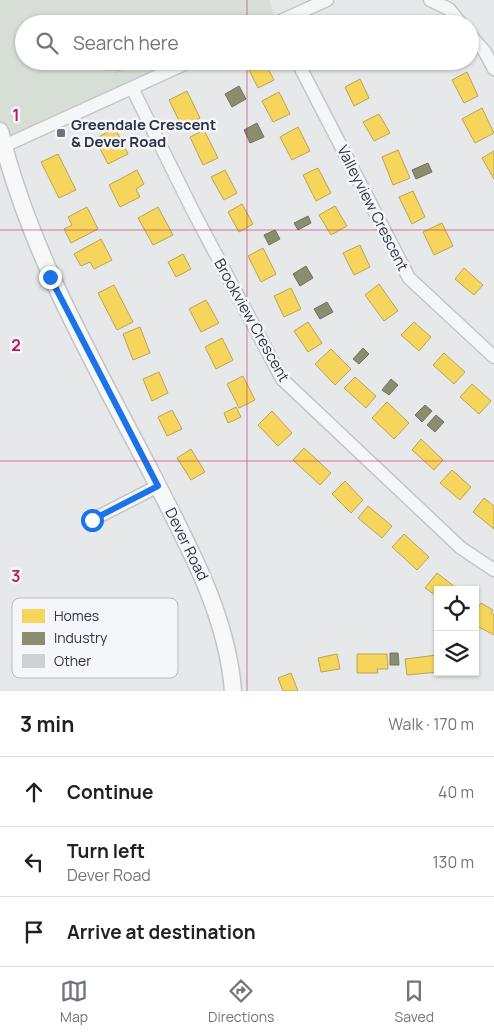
<!DOCTYPE html>
<meta charset="utf-8">
<style>
body{margin:0;font-family:Manrope,sans-serif;background:#f2f2f2;color:#202124}
.controls{position:absolute;right:15px;bottom:15px;display:grid;overflow:hidden;border-radius:0px;box-shadow:0 1px 4px #0004}
.controls button{width:45px;height:45px;display:grid;place-items:center;padding:0;border:0;border-bottom:1px solid #e0e0e0;background:#fff;color:#202124;font:25px sans-serif}
.stop{position:absolute;width:15px;height:15px;margin:-11px;border:4px solid #1a73e8;border-radius:50%;background:#fff}
.stop.end{background:#1a73e8;border-color:#fff;box-shadow:0 1px 5px #0008}
.list{margin:0;padding:0;list-style:none}
h2{display:flex;justify-content:space-between;align-items:center;height:65px;margin:0;padding:0 20px;font-size:21px}
h2 small{font-size:16px;font-weight:400;color:#757577}
.list li{display:grid;grid-template-columns:32px 1fr auto;gap:15px;align-items:center;box-sizing:border-box;height:70px;padding:0 20px;border-top:1px solid #e0e0e0}
.list b{display:block;font-size:19px;white-space:nowrap}
.list p{margin:0;font-size:16px;white-space:nowrap;color:#757577}
.list em{font-size:16px;font-style:normal;color:#757577}
.icon{flex:none;width:28px;height:28px;fill:none;stroke:currentColor;stroke-width:2;stroke-linecap:round;stroke-linejoin:round}
.map{position:relative;flex:none;width:494px;height:691px;overflow:hidden}
.search{position:absolute;background:#fff;box-shadow:0 1px 4px #0004;left:15px;right:15px;top:15px;height:55px;display:flex;align-items:center;gap:12px;box-sizing:border-box;padding:0 18px;border-radius:28px;color:#757577;font-size:19px}
.sheet{height:275px;background:#fff}
nav{display:flex;justify-content:space-around;align-items:center;box-sizing:border-box;height:70px;border-top:1px solid #e0e0e0;background:#fff;font-size:14px;color:#757577}
nav a{display:grid;justify-items:center;gap:2px}
nav .on{color:#6c737f}
.map>svg:first-child{display:block}
</style>
<div class="map">
<svg width="494" height="691" viewBox="0 0 494 691">
<rect width="100%" height="100%" fill="#e6e8ea"/>
<!-- green -->
<path fill="#d6ded6" d="M0 0H269L277 22 24 24V61H191L4 146 0 131Z"/>
<!-- homes -->
<path fill="#f6d55c" stroke="#b9a555" d="M364 20 394 21V24H364Z
M255 61H264L274 80 258 88 247 66Z
M467 72 478 96 464 103 452 80Z
M360 79 369 98 354 106 345 87Z
M187 91 200 118 182 127 169 100Z
M279 92 290 114 273 122 262 101Z
M482 108 494 133 475 143 462 119Z
M379 114 390 133 374 141 363 122Z
M298 127 310 151 292 160 280 137Z
M115 128 128 154 108 164 95 139Z
M204 130 218 158 203 165 190 137Z
M398 150 410 178 393 185 382 157Z
M494 151V179L482 158Z
M58 154 76 190 59 198 41 162Z
M318 168 331 193 316 201 303 175Z
M137 170 144 184 136 189 140 197 120 207 109 185Z
M225 170 237 193 224 200 211 177Z
M413 191 425 217 412 224 399 197Z
M242 204 253 224 239 232 228 212Z
M335 206 347 226 331 235 319 215Z
M87 207 98 229 71 243 64 229 72 225 68 217Z
M158 207 173 235 153 245 138 218Z
M442 223 453 246 434 255 423 232Z
M101 239 112 260 94 269 90 262 81 266 74 254Z
M360 245 370 267 354 275 343 253Z
M263 248 276 274 261 282 248 256Z
M183 254 191 269 176 277 168 262Z
M464 268 483 285 474 295 455 279Z
M379 284 398 311 384 321 365 295Z
M114 285 133 322 117 330 98 293Z
M291 288 301 309 284 317 274 296Z
M206 300 219 323 201 332 189 309Z
M308 322 322 343 308 352 294 331Z
M414 322 431 337 419 351 401 335Z
M140 327 150 353 133 360 123 334Z
M222 338 233 360 216 369 205 347Z
M331 349 351 369 335 385 315 364Z
M444 353 465 372 454 384 433 365Z
M159 372 168 393 152 401 143 379Z
M243 376 255 400 239 408 227 384Z
M355 377 376 396 366 408 344 388Z
M472 384 491 401 479 414 460 397Z
M387 402 409 423 394 439 372 418Z
M236 407 241 417 228 423 224 413Z
M172 410 182 429 167 436 158 417Z
M272 411 292 433 278 446 258 425Z
M421 439 443 460 434 470 412 450Z
M304 448 331 473 320 485 293 460Z
M191 449 205 472 191 480 177 458Z
M452 470 471 487 460 500 440 483Z
M345 481 363 500 351 513 332 494Z
M484 498 494 506V529L473 512Z
M368 506 392 526 382 538 358 518Z
M404 534 429 557 417 570 392 547Z
M437 573 459 590H438V597L425 588Z
M481 603 493 610 491 613 494 615V635L475 625V613Z
M337 654 340 669 321 672 318 658Z
M357 654H387L388 669H377L378 673H357Z
M437 655 438 672 407 675 405 659Z
M291 673 298 691H283L278 678Z"/>
<!-- industry -->
<path fill="#8c8c6e" stroke="#6f7262" d="M239 86 246 99 232 107 225 94Z
M257 123 264 137 250 143 244 130Z
M428 163 432 172 416 179 412 170Z
M308 216 311 223 298 230 294 223Z
M275 230 280 239 269 245 264 235Z
M306 266 313 278 300 286 293 274Z
M327 302 333 312 320 319 314 309Z
M363 348 369 354 359 364 353 359Z
M391 379 398 385 389 395 382 390Z
M425 405 432 411 422 422 415 415Z
M436 415 444 422 435 432 427 425Z
M390 653H398L399 665H390Z"/>
<!-- building -->
<path fill="#ced0d3" d="M102 61H124L125 64 120 66 122 71 115 73 114 69 106 72Z"/>
<g fill="none" stroke-linecap="round" stroke-linejoin="round">
<!-- minor casing -->
<g stroke="#c4c6c8" stroke-width="15">
<path id="minor" d="M430 0 449 9 461 24
M274 24 327 0
M470 35 485 52 494 69
M297 61 409 278 494 357
M132 88 194 213 282 379 461 548 494 570
M4 146 191 61
M92 520 158 486"/>
</g>
<!-- major casing -->
<g stroke="#c2c5c8" stroke-width="19">
<path id="major" d="M0 131C30 254 95 364 153 476 187 544 227 613 233 691"/>
</g>
<!-- minor -->
<use href="#minor" stroke="#f5f6f7" stroke-width="12"/>
<!-- major -->
<use href="#major" stroke="#f8f8f8" stroke-width="16"/>
</g>
<g fill="none" stroke-linecap="round" stroke-linejoin="round">
<!-- route -->
<path stroke="#1a73e8" stroke-width="6" d="M50 277 158 486 92 520"/>
</g>
<!-- grid -->
<path fill="none" stroke="#c2185b" stroke-width="1" stroke-opacity="0.55" d="M247 0V24M247 61V691M0 230H494M0 461H494"/>
<!-- markers -->
<rect fill="#6c737f" stroke="#f4f6f9" stroke-width="2" x="56" y="128" width="10" height="10" rx="2.5"/>
<g text-anchor="middle" dominant-baseline="central" stroke-width="5" stroke-linejoin="round" paint-order="stroke">
<!-- poi labels -->
<g font-size="15" font-weight="bold" fill="#2b3445" stroke="#f4f6f9" text-anchor="start">
<text x="71" y="124">Greendale Crescent<tspan x="71" dy="17">&amp; Dever Road</tspan></text>
</g>
<!-- street labels -->
<g font-size="15" fill="#2b3445" stroke="#f4f6f9">
<text transform="translate(373 208) rotate(63)">Valleyview Crescent</text>
<text transform="translate(252 320) rotate(61)">Brookview Crescent</text>
<text transform="translate(187 544) rotate(64)">Dever Road</text>
</g>
</g>
<!-- legend -->
<rect x="12" y="598" width="166" height="80" rx="8" fill="#f4f6f9" stroke="#b8bcc3" stroke-width="1"/>
<rect x="22" y="609" width="23" height="14" fill="#f6d55c"/>
<rect x="22" y="632" width="23" height="13" fill="#8c8c6e"/>
<rect x="22" y="654" width="23" height="14" fill="#ced0d3"/>
<g font-size="14" fill="#2b3445">
<text x="54" y="621">Homes</text>
<text x="54" y="643">Industry</text>
<text x="54" y="666">Other</text>
</g>
<g font-size="16" text-anchor="middle" font-weight="bold" fill="#c2185b" stroke="#f4f6f9" stroke-width="5" stroke-linejoin="round" paint-order="stroke">
<text x="16" y="121">1</text>
<text x="16" y="351">2</text>
<text x="16" y="582">3</text>
</g>
</svg>
<div class="controls">
<button><svg class="icon" aria-label="locate" viewBox="0 0 24 24"><circle cx="12" cy="12" r="6"/><path d="M12 2v4M12 18v4M2 12h4M18 12h4"/></svg></button>
<button><svg class="icon" aria-label="layers" viewBox="0 0 24 24"><path d="M12 4l9 5-9 5-9-5zM3 14l9 5 9-5"/></svg></button>
</div>
<div class="stop" style="left:92px;top:520px"></div>
<div class="stop end" style="left:50px;top:277px"></div>
<div class="search"><svg class="icon" aria-label="search" viewBox="0 0 24 24"><circle cx="10" cy="10" r="6"/><path d="M15 15l6 6"/></svg>Search here</div>
</div>
<section class="sheet">
<h2>3 min<small>Walk · 170 m</small></h2>
<ul class="list">
<li><svg class="icon" aria-label="ahead" viewBox="0 0 24 24"><path d="M12 20V5M6 11l6-6 6 6"/></svg><div><b>Continue</b></div><em>40 m</em></li>
<li><svg class="icon" aria-label="left" viewBox="0 0 24 24"><path d="M17 20v-9H6M10 6l-5 5 5 5"/></svg><div><b>Turn left</b><p>Dever Road</p></div><em>130 m</em></li>
<li><svg class="icon" aria-label="arrive" viewBox="0 0 24 24"><path d="M6 21V4h12l-3 4 3 4H6"/></svg><div><b>Arrive at destination</b></div></li>
</ul>
</section>
<nav>
<a class="on"><svg class="icon" aria-label="map" viewBox="0 0 24 24"><path d="M3 6l6-2 6 2 6-2v14l-6 2-6-2-6 2zM9 4v14M15 6v14"/></svg>Map</a>
<a><svg class="icon" aria-label="directions" viewBox="0 0 24 24"><path d="M12 3l9 9-9 9-9-9zM9 14v-3h6M13 9l2 2-2 2"/></svg>Directions</a>
<a><svg class="icon" aria-label="saved" viewBox="0 0 24 24"><path d="M7 4h10v16l-5-4-5 4z"/></svg>Saved</a>
</nav>
